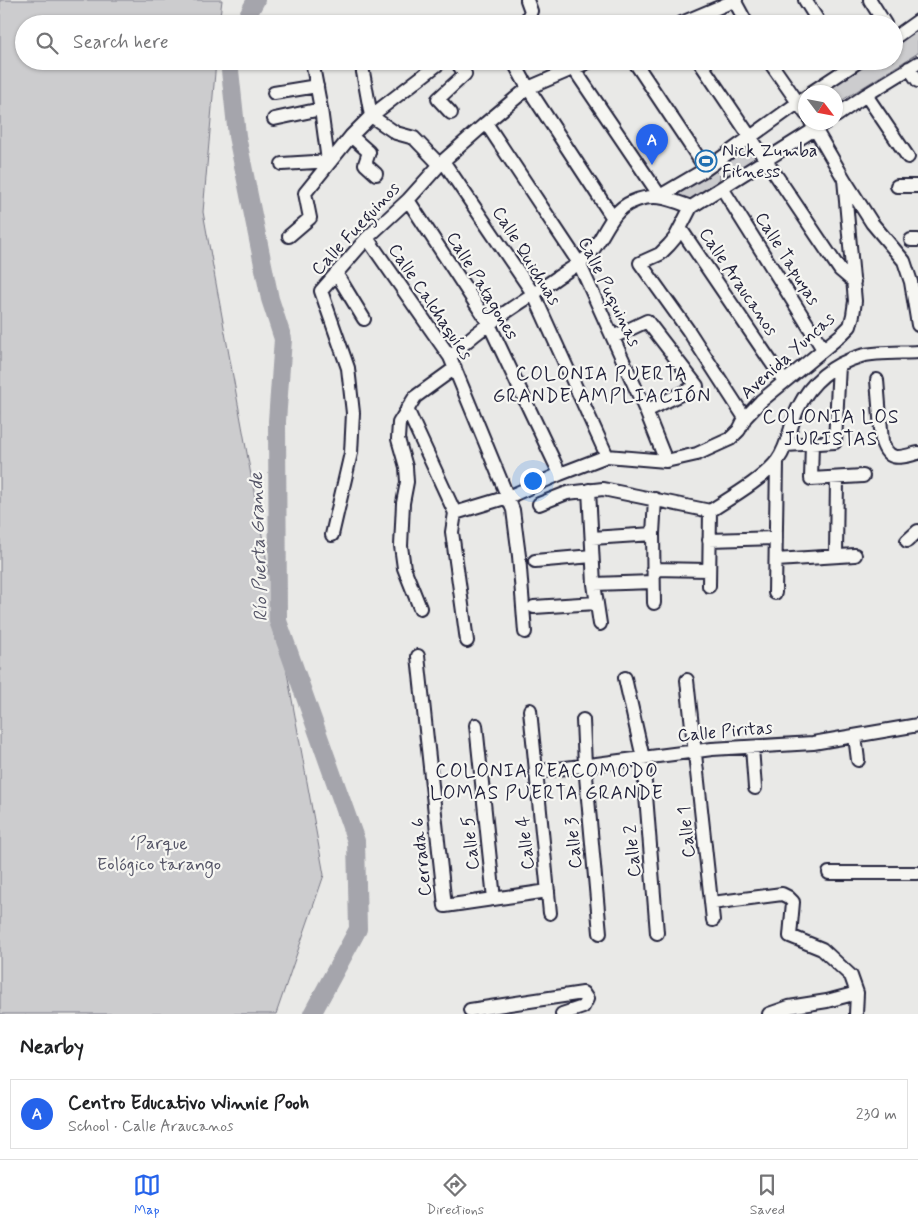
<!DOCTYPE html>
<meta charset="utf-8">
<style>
body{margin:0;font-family:Mynerve,sans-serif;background:#f2f2f2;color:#202124}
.compass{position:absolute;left:798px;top:85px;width:45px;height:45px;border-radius:50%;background:#fff;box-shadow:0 1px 4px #0004;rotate:122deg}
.you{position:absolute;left:532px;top:480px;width:18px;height:18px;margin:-12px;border:4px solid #fff;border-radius:50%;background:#1a73e8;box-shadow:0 0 0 8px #1a73e833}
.badge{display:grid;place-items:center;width:32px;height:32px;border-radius:50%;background:#2563eb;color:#fff;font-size:16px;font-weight:700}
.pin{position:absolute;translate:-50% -41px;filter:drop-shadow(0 1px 2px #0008)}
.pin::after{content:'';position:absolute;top:26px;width:18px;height:15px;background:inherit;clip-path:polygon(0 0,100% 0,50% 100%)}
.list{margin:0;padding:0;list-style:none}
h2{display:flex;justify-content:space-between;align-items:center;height:65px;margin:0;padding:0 20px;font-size:21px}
h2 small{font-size:16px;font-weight:400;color:#757577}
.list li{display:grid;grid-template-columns:32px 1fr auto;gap:15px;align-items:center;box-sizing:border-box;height:70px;margin:0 10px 10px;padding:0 10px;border:1px solid #e0e0e0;border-radius:0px}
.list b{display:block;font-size:19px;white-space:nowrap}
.list p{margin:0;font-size:16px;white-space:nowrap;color:#757577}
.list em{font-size:16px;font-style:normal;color:#757577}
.icon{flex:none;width:28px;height:28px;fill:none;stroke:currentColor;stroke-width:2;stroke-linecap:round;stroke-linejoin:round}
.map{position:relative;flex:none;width:918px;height:1014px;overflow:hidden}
.search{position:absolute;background:#fff;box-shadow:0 1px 4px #0004;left:15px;right:15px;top:15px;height:55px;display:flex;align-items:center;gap:12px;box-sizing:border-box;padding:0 18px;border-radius:28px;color:#757577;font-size:19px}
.sheet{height:145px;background:#fff}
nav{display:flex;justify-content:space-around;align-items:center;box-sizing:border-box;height:70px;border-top:1px solid #e0e0e0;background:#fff;font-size:14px;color:#757577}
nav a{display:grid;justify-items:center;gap:2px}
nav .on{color:#2563eb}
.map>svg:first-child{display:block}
</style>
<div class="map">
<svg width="918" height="1014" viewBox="0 0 918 1014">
<rect width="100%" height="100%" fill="#e9e9e7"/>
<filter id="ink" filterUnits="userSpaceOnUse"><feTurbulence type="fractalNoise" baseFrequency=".02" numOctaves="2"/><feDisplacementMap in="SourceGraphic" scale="10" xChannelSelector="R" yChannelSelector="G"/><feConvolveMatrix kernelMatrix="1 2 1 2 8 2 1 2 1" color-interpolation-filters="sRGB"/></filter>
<g filter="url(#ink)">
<!-- green -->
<path fill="#ccccce" stroke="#777784" d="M0 0H222L219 24H24V61H216L203 212 324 875 276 1014H0Z
M918 28V53L836 104V92H823L869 61H894V43Z
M750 141 764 160 729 181 723 161Z
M712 168 720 176 718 186 695 201 665 195Z"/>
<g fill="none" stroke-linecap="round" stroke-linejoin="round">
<!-- river -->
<path stroke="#a5a5ac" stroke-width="18" d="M243 24 256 0
M229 61 237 136 270 299 283 339 277 421 278 621 356 841 358 929 312 1014"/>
<!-- minor casing -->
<g stroke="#22223b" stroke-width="16">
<path id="minor" d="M734 0 747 24
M805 0 820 24
M870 0 885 24
M525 24 531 11 527 0
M679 24 736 0
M894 38 918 21
M312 61 321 109 328 161
M361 61 371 116
M513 61 528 88 613 218
M634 61 706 169
M699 61 840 270 854 282
M769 61 806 114
M909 68 918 81
M574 69 660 196 706 169 806 97
M812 92 859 61
M274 93 317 86
M866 95 908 157
M451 113 438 99 465 74 456 61
M371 116 396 133 414 138 440 165
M836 116 866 95 918 63
M274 119 321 109
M811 122 844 179 872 223 904 261 911 282 918 325
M486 123 579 263 646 411 666 461
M351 136 369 152 365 164 376 174
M443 161 534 295 607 456
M282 164 331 161
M897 186H918
M722 188 823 349
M408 200 489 324 560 474
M680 228 784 381
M289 236 310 218 305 193 351 136 371 116 442 61
M367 238 450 357 513 510 519 556 525 632
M911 240H918
M336 273 364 319
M613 337 647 321 697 386 646 411
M450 357C481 325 522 303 558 277 567 271 578 265 586 258 604 241 608 212 632 202 655 192 669 199 691 207
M877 380 882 442C889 463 901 457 918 453
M407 409 455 513
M745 418 688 330 640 263 660 254 669 245 675 238 691 207 826 122
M812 443 811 479 863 476
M786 445 835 442 839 365
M589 490 594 584 600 624
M539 504 567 493 603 489 710 511C730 498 763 479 777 461 789 445 790 425 798 408 811 382 833 364 861 356 876 352 902 353 918 352
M455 513 508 497 560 474 607 456 666 461 697 454 730 439 739 430 745 418 761 401 841 335 850 326 853 315 855 301 844 179
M455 513 452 532 467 641
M332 535 351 453 353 413 348 368 321 291 367 238 408 200 443 161 486 123 528 88 591 61
M592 538 653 534
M709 540 776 538
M907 541 918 531
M836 555 837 478
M776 560 855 555
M535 561 592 556
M653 569 709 570
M594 584 653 582
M709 586 710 511
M775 593 777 461
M654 603 653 534 655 499
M534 607 596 603
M420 608 404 568 401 546 403 503 407 482 406 467 398 439 399 423 415 397 455 368
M418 656 445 906 548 891
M625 678 643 758 657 933
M687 680 713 920
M530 710 550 913
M583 720 585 765 600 933
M476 725 494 899
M855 736 858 760
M752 747 755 788
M535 772 712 749 813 743 918 725
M829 873H918
M712 903 782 894 788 897 793 902 790 936 822 949 851 976 857 993 856 1014
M470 1010 583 993 587 999 583 1007 562 1014
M769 1014 789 1007 827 1001 857 993"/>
</g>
<!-- minor -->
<use href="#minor" stroke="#f6f6f2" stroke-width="12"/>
</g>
</g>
<!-- icons -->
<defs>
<g id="stadium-ring" transform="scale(1.125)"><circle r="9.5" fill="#f6f6f2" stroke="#1f6fb2" stroke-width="1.5"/><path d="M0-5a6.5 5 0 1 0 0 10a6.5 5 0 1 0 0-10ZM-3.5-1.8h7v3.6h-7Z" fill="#1f6fb2"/></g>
</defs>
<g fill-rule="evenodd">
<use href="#stadium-ring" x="706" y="161"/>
</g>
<g text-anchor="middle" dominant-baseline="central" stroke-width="4.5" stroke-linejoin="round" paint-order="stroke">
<!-- poi labels -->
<g font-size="18" fill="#22223b" stroke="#f6f6f2" text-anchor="start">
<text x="722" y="151">Nick Zumba<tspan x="722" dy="21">Fitness</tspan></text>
</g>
<!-- street labels -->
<g font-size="18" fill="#22223b" stroke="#f6f6f2">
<text transform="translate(356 229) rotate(-47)">Calle Fueguinos</text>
<text transform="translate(526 256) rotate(58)">Calle Quichuas</text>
<text transform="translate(787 259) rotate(58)">Calle Tapuyas</text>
<text transform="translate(738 282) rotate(56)">Calle Araucanos</text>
<text transform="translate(482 286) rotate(59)">Calle Patagones</text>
<text transform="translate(609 292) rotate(64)">Calle Puquinas</text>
<text transform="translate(430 302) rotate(56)">Calle Calchaquíes</text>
<text transform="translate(788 356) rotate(-42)">Avenida Yuncas</text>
<text transform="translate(725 732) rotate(-5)">Calle Piritas</text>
<text transform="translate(687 832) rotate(-96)">Calle 1</text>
<text transform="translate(471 843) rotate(-96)">Calle 5</text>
<text transform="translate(526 843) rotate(-96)">Calle 4</text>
<text transform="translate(574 843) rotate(-95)">Calle 3</text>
<text transform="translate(633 851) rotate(-95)">Calle 2</text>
<text transform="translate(422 857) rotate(-96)">Cerrada 6</text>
</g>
<!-- park labels -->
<g font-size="18" fill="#555567" stroke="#f6f6f2">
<text x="159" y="844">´Parque<tspan x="159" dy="21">Eológico tarango</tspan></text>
</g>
<!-- neighbourhood labels -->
<g font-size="19" letter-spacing="1" fill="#22223b" stroke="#f6f6f2">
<text x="602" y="374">COLONIA PUERTA<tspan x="602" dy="22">GRANDE AMPLIACIÓN</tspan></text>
<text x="831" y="417">COLONIA LOS<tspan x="831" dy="22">JURISTAS</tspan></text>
<text x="547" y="771">COLONIA REACOMODO<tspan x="547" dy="22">LOMAS PUERTA GRANDE</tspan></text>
</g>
<!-- water labels -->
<g font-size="19" font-style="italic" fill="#565668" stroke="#f6f6f2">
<text transform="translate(259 547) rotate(-92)">Río Puerta Grande</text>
</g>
</g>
</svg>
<svg class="compass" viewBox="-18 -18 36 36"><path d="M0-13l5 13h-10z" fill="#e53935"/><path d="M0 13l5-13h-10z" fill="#757577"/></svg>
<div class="you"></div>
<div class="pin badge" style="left:652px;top:165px">A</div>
<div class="search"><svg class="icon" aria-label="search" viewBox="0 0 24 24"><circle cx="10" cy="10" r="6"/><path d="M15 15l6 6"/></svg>Search here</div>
</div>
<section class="sheet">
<h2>Nearby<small></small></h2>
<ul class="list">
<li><span class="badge">A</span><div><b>Centro Educativo Winnie Pooh</b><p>School · Calle Araucanos</p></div><em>230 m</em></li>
</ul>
</section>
<nav>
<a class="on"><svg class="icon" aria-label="map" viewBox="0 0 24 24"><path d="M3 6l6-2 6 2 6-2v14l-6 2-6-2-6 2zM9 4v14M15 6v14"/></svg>Map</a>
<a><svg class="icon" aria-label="directions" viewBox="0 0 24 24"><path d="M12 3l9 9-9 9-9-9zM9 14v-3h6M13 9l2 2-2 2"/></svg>Directions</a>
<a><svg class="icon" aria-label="saved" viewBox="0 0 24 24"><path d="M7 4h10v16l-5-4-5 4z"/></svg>Saved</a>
</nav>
